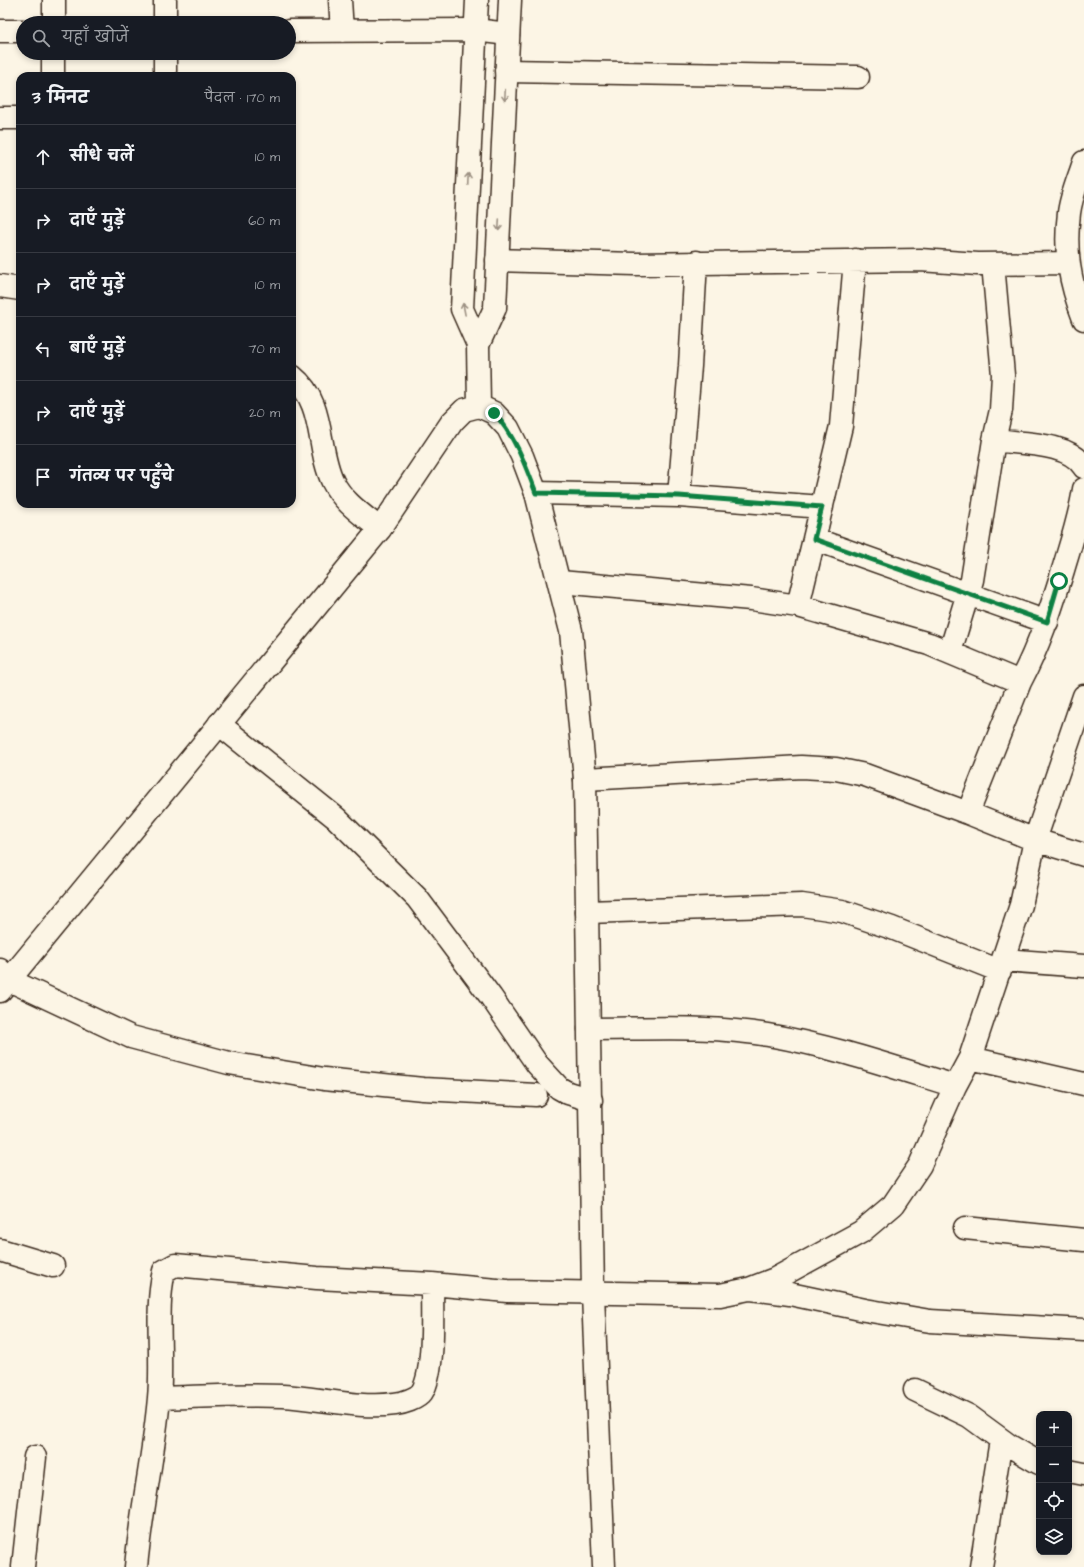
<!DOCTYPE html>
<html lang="hi">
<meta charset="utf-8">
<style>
body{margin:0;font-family:"Architects Daughter","Playpen Sans Deva",sans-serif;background:#242831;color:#f1f3f6}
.controls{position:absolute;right:12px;bottom:12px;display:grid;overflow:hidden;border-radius:8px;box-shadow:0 2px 6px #0003}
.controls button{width:36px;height:36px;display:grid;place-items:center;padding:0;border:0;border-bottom:1px solid #363941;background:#171b24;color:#f1f3f6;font:20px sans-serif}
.stop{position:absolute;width:12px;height:12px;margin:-9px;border:3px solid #0b8043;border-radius:50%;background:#fff}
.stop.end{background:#0b8043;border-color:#fff;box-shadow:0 1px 4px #0008}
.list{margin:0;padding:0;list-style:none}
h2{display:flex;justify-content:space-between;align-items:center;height:52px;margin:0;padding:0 16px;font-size:17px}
h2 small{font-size:13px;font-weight:400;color:#9ea1a6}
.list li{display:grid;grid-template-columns:26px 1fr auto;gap:12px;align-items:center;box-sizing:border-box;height:64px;padding:0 16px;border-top:1px solid #363941}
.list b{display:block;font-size:15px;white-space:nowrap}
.list em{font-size:13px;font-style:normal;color:#9ea1a6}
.icon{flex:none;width:22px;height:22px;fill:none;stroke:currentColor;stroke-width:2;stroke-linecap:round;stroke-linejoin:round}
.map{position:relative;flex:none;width:1084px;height:1567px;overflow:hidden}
.search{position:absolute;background:#171b24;box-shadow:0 2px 6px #0003;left:16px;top:16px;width:280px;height:44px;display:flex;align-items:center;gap:10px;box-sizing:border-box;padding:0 14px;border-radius:22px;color:#9ea1a6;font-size:15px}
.panel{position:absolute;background:#171b24;box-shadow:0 2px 6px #0003;left:16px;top:72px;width:280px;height:436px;border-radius:12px}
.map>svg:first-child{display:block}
</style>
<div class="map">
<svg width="1084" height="1567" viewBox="0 0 1084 1567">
<rect width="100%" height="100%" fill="#fcf5e5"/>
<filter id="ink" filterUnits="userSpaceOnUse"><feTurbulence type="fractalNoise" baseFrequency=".025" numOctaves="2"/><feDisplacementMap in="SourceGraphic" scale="8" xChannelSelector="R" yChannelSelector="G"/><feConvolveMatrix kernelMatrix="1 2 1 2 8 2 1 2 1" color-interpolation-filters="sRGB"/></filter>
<g filter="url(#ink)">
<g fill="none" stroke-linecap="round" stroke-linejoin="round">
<!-- street casing -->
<g stroke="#3b2a1e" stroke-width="25">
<path id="street" d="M340 0 342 31
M54 23V0
M165 23V0
M0 31H23
M289 31 475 30 508 34
M165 53V76
M506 71 858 77
M53 76V53
M0 118H20
M1084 162C1079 178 1071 196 1069 213 1064 252 1070 283 1084 319
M497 260 635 264 920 260 978 264 1068 263
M0 286 20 289
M292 376C326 403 316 448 333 482 343 502 363 515 380 529
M994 440C1022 444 1069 442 1084 467
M536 493 679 496 822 507
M679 496 690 366 696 262
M814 539 1047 622
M560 582 751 599 798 606 929 644 1020 682
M798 606 841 426 855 260
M950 652 972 580 994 440 1001 410 1003 375 993 264
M219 724 336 818 417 898 491 997 537 1064 559 1088 568 1093 591 1100
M585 779 801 767 836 769 865 775 968 813 1035 840 1084 855
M968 813 1020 682C1039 646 1051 609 1063 570 1071 543 1080 517 1084 489
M587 912 802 905 842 911 892 928 1000 971
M1003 960 1084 966
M0 970 9 980 131 1037 229 1063 324 1079 423 1089 536 1095
M589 1029C648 1029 710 1025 768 1035 832 1046 893 1067 955 1086
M970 1058 1084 1084
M965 1228 1084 1240
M0 1250 53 1266
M751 1289 790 1294 865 1310 930 1321 1084 1330
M915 1390 969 1416 1010 1446 1039 1463
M159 1398C200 1397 242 1394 283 1396 319 1398 359 1409 395 1404 403 1403 417 1399 422 1392 435 1371 432 1310 432 1284
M1069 1471 1084 1474
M23 1567 35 1457
M136 1567C141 1510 154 1455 159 1398 163 1358 155 1309 164 1271L175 1265 317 1278 432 1284 507 1291 720 1295 749 1289 775 1279 861 1232 893 1205 920 1165 955 1086 970 1058 1021 905 1035 840 1084 696
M981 1567 1001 1440"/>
</g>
<!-- secondary casing -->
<g stroke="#3b2a1e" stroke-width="25">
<path id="secondary" d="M477 0 462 309 478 345 479 406
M478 345 495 308 510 0
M0 991 380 529 452 422 464 410 479 406 494 413 508 428 522 456 536 493 571 631 585 779 593 1294 604 1567"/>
</g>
<!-- street -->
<use href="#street" stroke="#fcf5e5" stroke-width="22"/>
<!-- secondary -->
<use href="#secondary" stroke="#fcf5e5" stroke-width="22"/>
</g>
<!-- one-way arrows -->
<defs><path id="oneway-shaft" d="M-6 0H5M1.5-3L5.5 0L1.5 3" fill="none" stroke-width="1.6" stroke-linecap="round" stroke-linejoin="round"/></defs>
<g stroke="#9c9082">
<use href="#oneway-shaft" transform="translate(505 95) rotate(93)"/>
<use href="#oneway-shaft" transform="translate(468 179) rotate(-87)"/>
<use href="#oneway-shaft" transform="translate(499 225) rotate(93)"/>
<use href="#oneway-shaft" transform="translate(464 309) rotate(-101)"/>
</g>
</g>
<g fill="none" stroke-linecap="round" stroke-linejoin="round" filter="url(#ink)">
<!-- route -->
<path stroke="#0b8043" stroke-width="5" d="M494 413C515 436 525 464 536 493L679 496 822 507 814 539 1047 622 1059 581"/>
</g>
</svg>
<div class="controls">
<button>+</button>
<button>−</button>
<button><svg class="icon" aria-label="locate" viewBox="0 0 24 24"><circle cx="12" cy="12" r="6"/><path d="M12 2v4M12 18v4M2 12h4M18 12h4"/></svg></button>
<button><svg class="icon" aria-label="layers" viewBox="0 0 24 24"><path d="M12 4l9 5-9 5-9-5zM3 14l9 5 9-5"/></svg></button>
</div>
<div class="stop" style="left:1059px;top:581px"></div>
<div class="stop end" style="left:494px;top:413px"></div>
<div class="search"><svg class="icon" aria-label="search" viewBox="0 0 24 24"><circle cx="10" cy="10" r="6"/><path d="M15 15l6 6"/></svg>यहाँ खोजें</div>
<section class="panel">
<h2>3 मिनट<small>पैदल · 170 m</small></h2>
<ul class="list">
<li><svg class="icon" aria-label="ahead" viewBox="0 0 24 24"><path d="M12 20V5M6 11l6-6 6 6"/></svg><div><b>सीधे चलें</b></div><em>10 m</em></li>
<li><svg class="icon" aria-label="right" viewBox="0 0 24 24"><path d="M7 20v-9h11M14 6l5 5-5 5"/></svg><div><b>दाएँ मुड़ें</b></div><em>60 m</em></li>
<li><svg class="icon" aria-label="right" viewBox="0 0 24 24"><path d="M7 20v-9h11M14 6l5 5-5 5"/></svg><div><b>दाएँ मुड़ें</b></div><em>10 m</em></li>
<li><svg class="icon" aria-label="left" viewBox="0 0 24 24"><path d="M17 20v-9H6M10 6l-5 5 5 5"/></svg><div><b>बाएँ मुड़ें</b></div><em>70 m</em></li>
<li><svg class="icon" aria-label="right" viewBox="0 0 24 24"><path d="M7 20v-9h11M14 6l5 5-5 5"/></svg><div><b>दाएँ मुड़ें</b></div><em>20 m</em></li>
<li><svg class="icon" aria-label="arrive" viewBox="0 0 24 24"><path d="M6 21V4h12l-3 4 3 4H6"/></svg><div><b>गंतव्य पर पहुँचे</b></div></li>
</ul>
</section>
</div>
